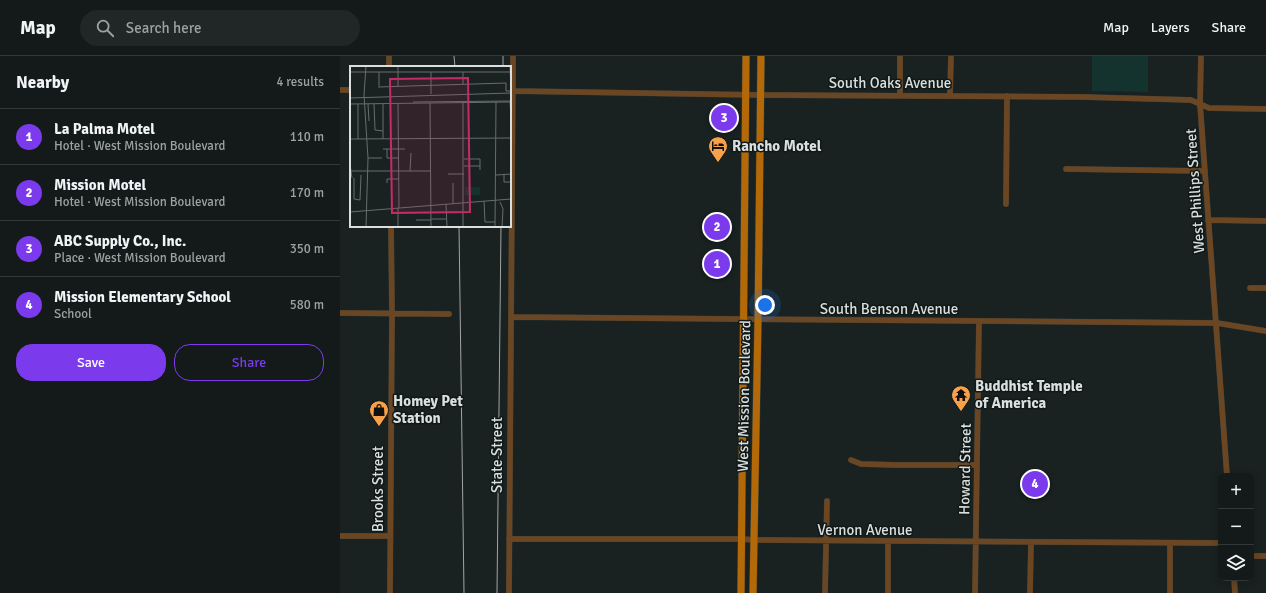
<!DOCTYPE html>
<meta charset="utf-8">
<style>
body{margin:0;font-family:Signika,sans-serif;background:#202726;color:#f1f3f6}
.controls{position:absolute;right:12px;bottom:12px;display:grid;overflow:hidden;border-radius:8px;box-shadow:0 2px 10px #0003}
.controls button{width:36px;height:36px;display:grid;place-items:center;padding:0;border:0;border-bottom:1px solid #323838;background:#131a19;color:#f1f3f6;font:20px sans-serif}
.you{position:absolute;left:425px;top:249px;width:14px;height:14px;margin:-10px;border:3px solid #fff;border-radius:50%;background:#1a73e8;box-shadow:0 0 0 6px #1a73e833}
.badge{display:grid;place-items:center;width:26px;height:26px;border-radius:50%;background:#7c3aed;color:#fff;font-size:13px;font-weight:700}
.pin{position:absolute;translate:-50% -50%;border:2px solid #fff;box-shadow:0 1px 4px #0006}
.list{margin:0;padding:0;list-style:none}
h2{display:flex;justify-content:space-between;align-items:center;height:52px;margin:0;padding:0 16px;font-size:17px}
h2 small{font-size:13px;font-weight:400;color:#9da1a2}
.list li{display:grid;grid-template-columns:26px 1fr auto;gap:12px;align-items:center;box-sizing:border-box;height:56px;padding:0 16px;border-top:1px solid #323838}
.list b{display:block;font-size:15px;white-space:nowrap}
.list p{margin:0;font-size:13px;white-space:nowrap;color:#9da1a2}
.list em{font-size:13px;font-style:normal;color:#9da1a2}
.actions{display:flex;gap:8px;padding:12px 16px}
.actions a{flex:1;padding:9px 0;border:1px solid #7c3aed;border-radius:16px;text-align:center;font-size:14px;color:#7c3aed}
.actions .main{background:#7c3aed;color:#fff}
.icon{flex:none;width:22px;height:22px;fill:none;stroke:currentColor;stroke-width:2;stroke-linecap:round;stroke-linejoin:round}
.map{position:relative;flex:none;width:926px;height:537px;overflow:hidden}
header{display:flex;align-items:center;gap:24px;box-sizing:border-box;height:56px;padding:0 20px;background:#131a19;border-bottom:1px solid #323838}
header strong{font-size:19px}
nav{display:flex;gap:22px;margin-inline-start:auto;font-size:14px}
.search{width:280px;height:36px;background:#202726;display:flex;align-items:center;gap:10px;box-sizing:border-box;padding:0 14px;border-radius:22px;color:#9da1a2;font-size:15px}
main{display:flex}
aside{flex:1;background:#131a19}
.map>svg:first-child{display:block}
</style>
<header>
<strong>Map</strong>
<div class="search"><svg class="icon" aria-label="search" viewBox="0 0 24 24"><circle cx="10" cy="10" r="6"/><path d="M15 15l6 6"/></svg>Search here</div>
<nav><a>Map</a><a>Layers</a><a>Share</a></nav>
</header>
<main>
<aside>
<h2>Nearby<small>4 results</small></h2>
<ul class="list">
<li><span class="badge">1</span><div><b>La Palma Motel</b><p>Hotel · West Mission Boulevard</p></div><em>110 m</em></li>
<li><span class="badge">2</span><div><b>Mission Motel</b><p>Hotel · West Mission Boulevard</p></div><em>170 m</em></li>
<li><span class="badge">3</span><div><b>ABC Supply Co., Inc.</b><p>Place · West Mission Boulevard</p></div><em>350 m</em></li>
<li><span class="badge">4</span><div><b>Mission Elementary School</b><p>School</p></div><em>580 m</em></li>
</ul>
<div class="actions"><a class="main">Save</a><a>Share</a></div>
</aside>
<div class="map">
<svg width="926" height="537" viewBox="0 0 926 537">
<rect width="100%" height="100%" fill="#192221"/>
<!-- park -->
<path fill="#14332f" d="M752 0H808V36L752 35Z"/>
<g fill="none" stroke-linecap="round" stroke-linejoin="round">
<!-- minor casing -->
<g stroke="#343c3b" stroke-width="6">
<path id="minor" d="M49 0V11
M861 0 860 48 887 420
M0 34H11
M173 35 420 39 744 41 851 44 869 52 926 53
M560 39V0
M610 39 611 0
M726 113 865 115
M666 148 667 40
M868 164 926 165
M910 232H926
M0 257 109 258
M172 261C407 265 642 266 877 267L926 275
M511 404 521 408 557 409H637
M0 480H50
M169 483H402L414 484 881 487
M911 500H926
M894 522 895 537
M50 537 52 257 51 170
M169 537 173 0
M485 537 487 445
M548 537V486
M635 537 639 265
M690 537 691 487
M830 537V487"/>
</g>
<!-- major casing -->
<g stroke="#343c3b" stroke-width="8">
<path id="major" d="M401 537 406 0
M413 537 418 265 421 0"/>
</g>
<!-- minor -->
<use href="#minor" stroke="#6b4623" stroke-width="5.5"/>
<!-- major -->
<use href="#major" stroke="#b46909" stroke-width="7"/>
<!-- rail -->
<path stroke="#a0a6a5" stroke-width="1" d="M114 0 115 11
M163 11V0
M119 170 124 537
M157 537 161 170"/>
</g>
<!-- icons -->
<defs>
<g id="hotel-pin" transform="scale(1)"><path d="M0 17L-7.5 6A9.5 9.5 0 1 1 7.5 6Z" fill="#f8a14b" stroke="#101917"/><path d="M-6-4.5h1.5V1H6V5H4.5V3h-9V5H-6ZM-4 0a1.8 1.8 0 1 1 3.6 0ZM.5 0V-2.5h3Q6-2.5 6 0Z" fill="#111"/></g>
<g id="temple-pin" transform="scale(1)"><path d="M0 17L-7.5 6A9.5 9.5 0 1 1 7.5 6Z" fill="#f8a14b" stroke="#101917"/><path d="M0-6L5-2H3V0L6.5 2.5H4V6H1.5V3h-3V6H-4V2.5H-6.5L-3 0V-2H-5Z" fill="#111"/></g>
<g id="shop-pin" transform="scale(1)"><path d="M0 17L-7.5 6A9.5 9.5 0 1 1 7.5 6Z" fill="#f8a14b" stroke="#101917"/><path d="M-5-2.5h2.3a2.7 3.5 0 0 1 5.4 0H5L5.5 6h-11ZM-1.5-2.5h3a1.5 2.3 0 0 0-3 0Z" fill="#111"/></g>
</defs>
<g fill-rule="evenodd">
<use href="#hotel-pin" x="378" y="90"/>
<use href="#temple-pin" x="621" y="339"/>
<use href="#shop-pin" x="39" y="354"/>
</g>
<g text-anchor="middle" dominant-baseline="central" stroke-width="3" stroke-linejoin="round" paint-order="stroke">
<!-- street labels -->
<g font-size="15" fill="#d9dfde" stroke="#101917">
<text x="550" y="27">South Oaks Avenue</text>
<text transform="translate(855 135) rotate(-94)">West Phillips Street</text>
<text x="549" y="253">South Benson Avenue</text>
<text transform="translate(404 340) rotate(-89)">West Mission Boulevard</text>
<text transform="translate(157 399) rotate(-90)">State Street</text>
<text transform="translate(625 413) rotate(-89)">Howard Street</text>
<text transform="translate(38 433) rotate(-90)">Brooks Street</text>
<text x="525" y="474">Vernon Avenue</text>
</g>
<!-- poi labels -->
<g font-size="15" font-weight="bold" fill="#d9dfde" stroke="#101917" text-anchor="start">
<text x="392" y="90">Rancho Motel</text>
<text x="635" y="330">Buddhist Temple<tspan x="635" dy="17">of America</tspan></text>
<text x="53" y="345">Homey Pet<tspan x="53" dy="17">Station</tspan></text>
</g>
</g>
<!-- overview -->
<g transform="translate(10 10)">
<rect width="161" height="161" fill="#192221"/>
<path d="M115 121H130V129H115Z" fill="#14332f"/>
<path fill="none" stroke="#666e6d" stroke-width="1" d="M16 0 14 29 18 92 16 161M48 0V20M160 0 161 26M0 6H161M29 6V20M81 6V28M113 6V19M28 21 156 17V25H161M0 32 161 27M63 36 161 35M160 36 161 51M48 37 49 142M80 37 81 161M0 38 161 36M8 38V73M18 38 19 55M24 38 25 64 33 65M0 73 161 72M33 73V38M33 83H55M37 83V92H49M18 92H32M114 93H130V104M0 98 2 112M114 100H130M0 105H81M60 105 61 87M98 108H114M146 109 161 108M154 109V116H160M4 112V133L10 134 11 109M37 117V113H49M103 117V137M134 135 135 156H145M150 136 153 143 152 161M96 138 97 161M48 142V161M0 146 161 133M81 153H96M66 154H81M113 161V37M145 161 146 36"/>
<path fill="#c42c68" fill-opacity="0.15" stroke="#c42c68" stroke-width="2" d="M118 12 120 146 42 147 40 13Z"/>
<rect width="161" height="161" fill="none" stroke="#d9dfde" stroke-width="2"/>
</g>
</svg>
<div class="controls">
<button>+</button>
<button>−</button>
<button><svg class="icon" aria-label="layers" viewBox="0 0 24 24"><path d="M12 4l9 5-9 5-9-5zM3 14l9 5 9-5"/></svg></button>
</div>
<div class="you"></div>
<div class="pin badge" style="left:377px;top:208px">1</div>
<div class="pin badge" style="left:377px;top:171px">2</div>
<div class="pin badge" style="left:384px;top:62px">3</div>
<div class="pin badge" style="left:695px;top:428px">4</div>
</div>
</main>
